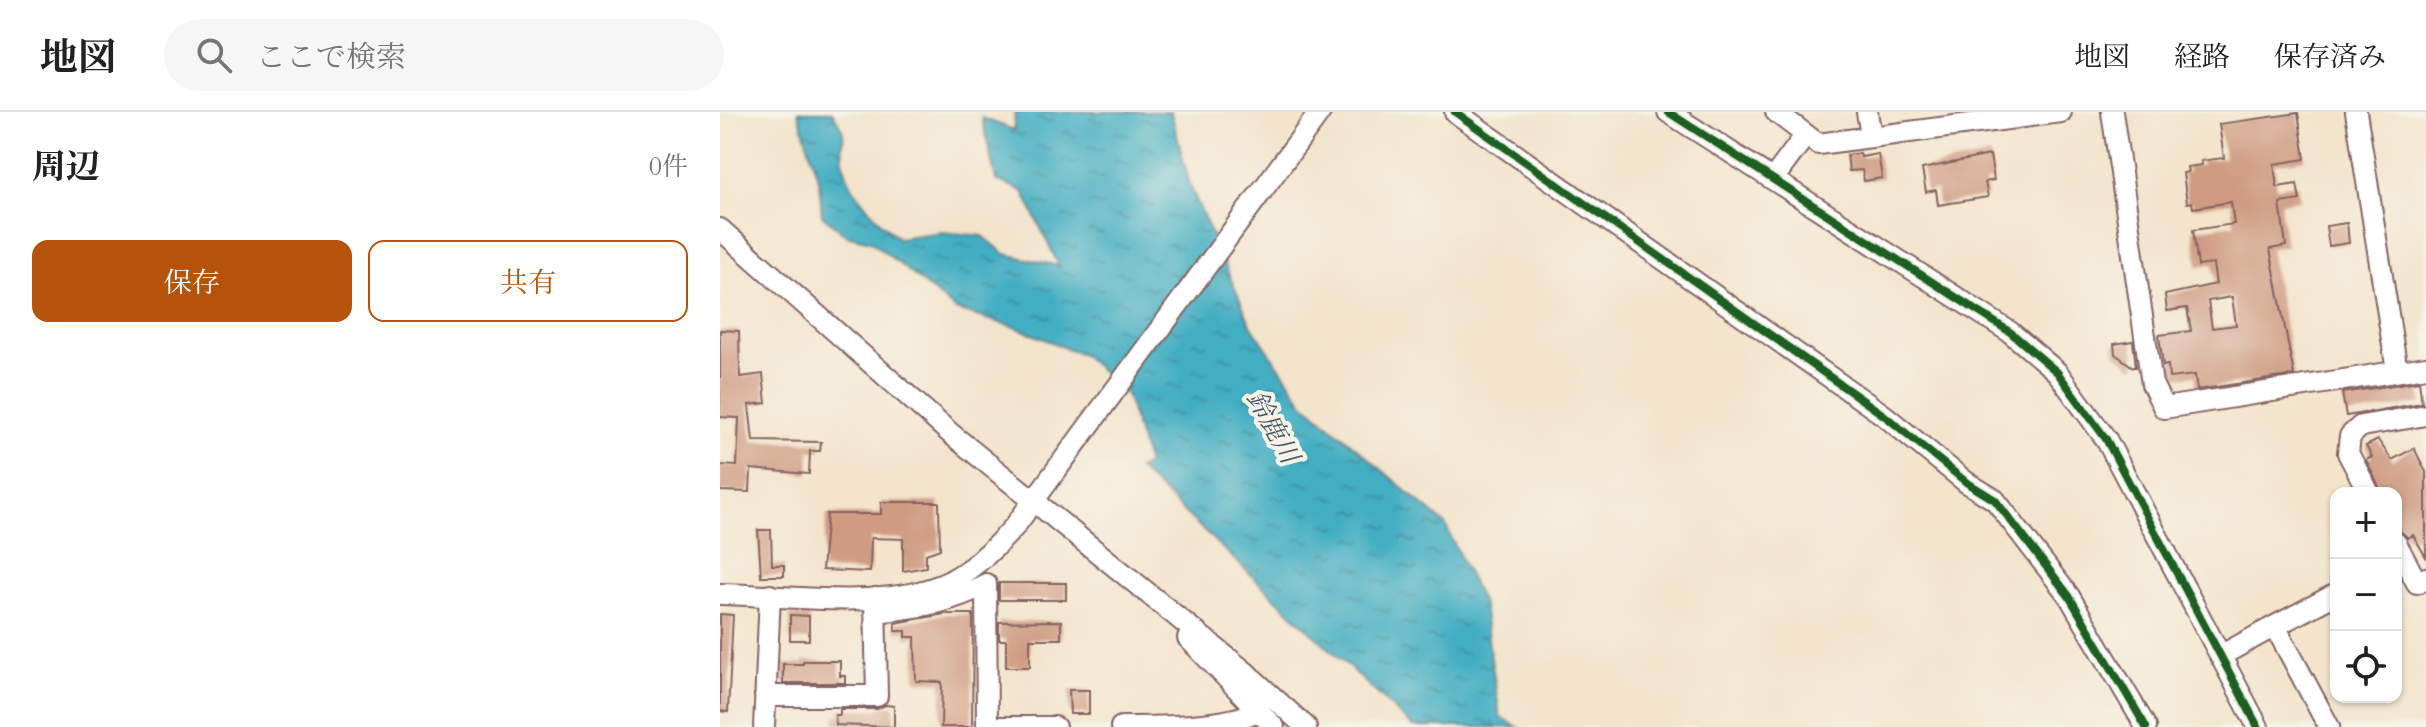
<!DOCTYPE html>
<html lang="ja">
<meta charset="utf-8">
<style>
body{margin:0;font-family:Cardo,"Noto Serif JP",serif;background:#f6f6f6;color:#222}
.controls{position:absolute;right:24px;bottom:24px;display:grid;overflow:hidden;border-radius:16px;box-shadow:0 2px 6px #0004}
.controls button{width:72px;height:72px;display:grid;place-items:center;padding:0;border:0;border-bottom:2px solid #e0e0e0;background:#fff;color:#222;font:40px sans-serif}
.list{margin:0;padding:0;list-style:none}
h2{display:flex;justify-content:space-between;align-items:center;height:104px;margin:0;padding:0 32px;font-size:34px}
h2 small{font-size:26px;font-weight:400;color:#767676}
.actions{display:flex;gap:16px;padding:24px 32px}
.actions a{flex:1;padding:18px 0;border:2px solid #b45309;border-radius:16px;text-align:center;font-size:28px;color:#b45309}
.actions .main{background:#b45309;color:#fff}
.icon{flex:none;width:44px;height:44px;fill:none;stroke:currentColor;stroke-width:2;stroke-linecap:round;stroke-linejoin:round}
.map{position:relative;flex:none;width:1706px;height:615px;overflow:hidden}
header{display:flex;align-items:center;gap:48px;box-sizing:border-box;height:112px;padding:0 40px;background:#fff;border-bottom:2px solid #e0e0e0}
header strong{font-size:38px}
nav{display:flex;gap:44px;margin-inline-start:auto;font-size:28px}
.search{width:560px;height:72px;background:#f6f6f6;display:flex;align-items:center;gap:20px;box-sizing:border-box;padding:0 28px;border-radius:44px;color:#767676;font-size:30px}
main{display:flex}
aside{flex:1;background:#fff}
.map>svg:first-child{display:block}
</style>
<header>
<strong>地図</strong>
<div class="search"><svg class="icon" aria-label="search" viewBox="0 0 24 24"><circle cx="10" cy="10" r="6"/><path d="M15 15l6 6"/></svg>ここで検索</div>
<nav><a>地図</a><a>経路</a><a>保存済み</a></nav>
</header>
<main>
<aside>
<h2>周辺<small>0件</small></h2>
<ul class="list">
</ul>
<div class="actions"><a class="main">保存</a><a>共有</a></div>
</aside>
<div class="map">
<svg width="1706" height="615" viewBox="0 0 1706 615">
<defs>
<pattern id="water-ripples" width="26" height="14" patternUnits="userSpaceOnUse" patternTransform="scale(2)"><rect width="26" height="14" fill="#43aec2"/><path d="M2 4q2-2 4 0t4 0M15 11q2-2 4 0t4 0" fill="none" stroke="#3a8d9e"/></pattern>
</defs>
<rect width="100%" height="100%" fill="#f7f3e8"/>
<filter id="ink" filterUnits="userSpaceOnUse"><feTurbulence type="fractalNoise" baseFrequency=".0125" numOctaves="2"/><feDisplacementMap in="SourceGraphic" scale="16" xChannelSelector="R" yChannelSelector="G"/><feConvolveMatrix kernelMatrix="1 2 1 2 8 2 1 2 1" color-interpolation-filters="sRGB"/></filter>
<filter id="wash" filterUnits="userSpaceOnUse"><feTurbulence type="fractalNoise" baseFrequency=".006" numOctaves="4" result="noise"/><feDisplacementMap in="SourceGraphic" scale="32" xChannelSelector="R" yChannelSelector="G"/><feGaussianBlur stdDeviation="1.8" result="paint"/><feColorMatrix in="noise" values="0 0 0 0 0 0 0 0 0 0 0 0 0 0 0 0 0 1.4 0 .05"/><feComposite in="paint" operator="in"/></filter>
<g filter="url(#wash)">
<rect width="100%" height="100%" fill="#f3e4cb"/>
<!-- water -->
<path fill="url(#water-ripples)" stroke="#466676" stroke-width="2" d="M78 0H112C131 29 120 20 123 48 127 78 156 107 178 126L222 120 263 124 285 142 339 154 303 79 276 68 262 6 294 18 295 0H451L470 74 531 213 584 291 725 412 763 494 780 605 798 615H693L418 357 428 353 406 282 363 243 298 216 236 198 151 129 126 123 102 103 99 69Z"/>
<g id="blocks">
<!-- building -->
<path fill="#cf9b82" fill-rule="evenodd" d="M1578 1 1585 47 1554 52 1557 75 1577 72 1580 88 1560 91 1566 134 1550 137 1574 263 1477 278 1475 263 1449 266 1448 253 1443 254 1439 223 1471 219 1467 196 1447 199 1445 183 1496 172 1493 152 1478 154 1473 118 1514 112 1511 90 1473 96 1472 90 1467 91 1463 61 1468 60 1467 55 1482 53 1481 49 1504 46 1499 12ZM1512 185 1516 213 1492 216 1488 189Z
M1140 41 1141 45 1158 42 1162 66 1144 69 1142 58 1129 59 1127 43Z
M1270 43 1274 68 1265 70 1268 85 1218 93 1216 78 1206 80 1202 57Z
M1627 111 1629 131 1609 134 1606 114Z
M0 218 19 219 20 265 43 262 46 291 29 293 33 329 101 330 100 339H90L89 362 31 357 30 380 0 379V353L17 354 19 306 0 305Z
M1413 229 1416 255H1413L1395 242 1394 232Z
M1699 269 1702 291 1626 304 1622 281Z
M1658 328 1672 348 1694 336 1706 360V445L1693 423 1688 426 1680 419 1676 412V381H1662L1646 348 1652 345 1646 334Z
M161 390H219L220 437 206 442V455L183 459V427L151 426 150 460 102 458 107 402H161Z
M38 418H51L52 453H64V464H41Z
M279 471H346V488H279Z
M0 502 13 503 8 600 0 599Z
M225 502H253L252 615H221L222 570 196 569 195 525H186V519H175V511Z
M70 503 89 504V528H70Z
M341 509V527H310V555H286V528H279V510Z
M83 549H120V564H125V571H63V552H83Z
M349 578H369V602H350Z
M165 593 174 594V615L116 613 115 603H120V597H157Z"/>
</g>
</g>
<g filter="url(#ink)">
<use href="#blocks" fill-opacity="0" stroke="#856463" stroke-width="2"/>
<g fill="none" stroke-linecap="round" stroke-linejoin="round">
<!-- minor casing -->
<g stroke="#856463" stroke-width="24">
<path id="minor" d="M735 0 1165 304 1246 370 1275 388 1349 484 1426 615
M948 0 1290 220 1337 260 1386 327 1538 615
M1056 0 1098 32 1341 0
M1147 0 1151 24
M1392 0 1432 272 1444 296 1706 255
M1636 0 1677 259
M1053 67 1085 24
M0 117 230 321 524 559 586 615
M1649 381 1628 341 1630 324 1641 314 1706 303
M1676 431 1697 471 1706 466
M0 482C70 483 166 500 230 469 255 456 277 434 295 414L600 0
M155 486 164 499C202 495 232 490 266 472L267 615
M468 526 554 615
M1500 544 1555 514
M45 584H157L155 486
M44 615 50 483
M267 615H335
M401 615C437 615 508 615 537 599
M1609 615 1555 514 1616 482"/>
</g>
<!-- minor -->
<use href="#minor" stroke="#fff" stroke-width="20"/>
<!-- cycleway casing -->
<g stroke="#f7f3e8" stroke-width="13">
<path id="cycleway" d="M735 0 1165 304 1246 370 1275 388 1349 484 1426 615
M948 0 1290 220 1337 260 1386 327 1538 615"/>
</g>
<!-- cycleway -->
<use href="#cycleway" stroke="#1b5e20" stroke-width="8"/>
</g>
</g>
<g text-anchor="middle" dominant-baseline="central" stroke-width="8" stroke-linejoin="round" paint-order="stroke">
<!-- water labels -->
<g font-size="26" font-style="italic" fill="#475867" stroke="#f7f3e8">
<text transform="translate(553 315) rotate(61)">鈴鹿川</text>
</g>
</g>
</svg>
<div class="controls">
<button>+</button>
<button>−</button>
<button><svg class="icon" aria-label="locate" viewBox="0 0 24 24"><circle cx="12" cy="12" r="6"/><path d="M12 2v4M12 18v4M2 12h4M18 12h4"/></svg></button>
</div>
</div>
</main>
